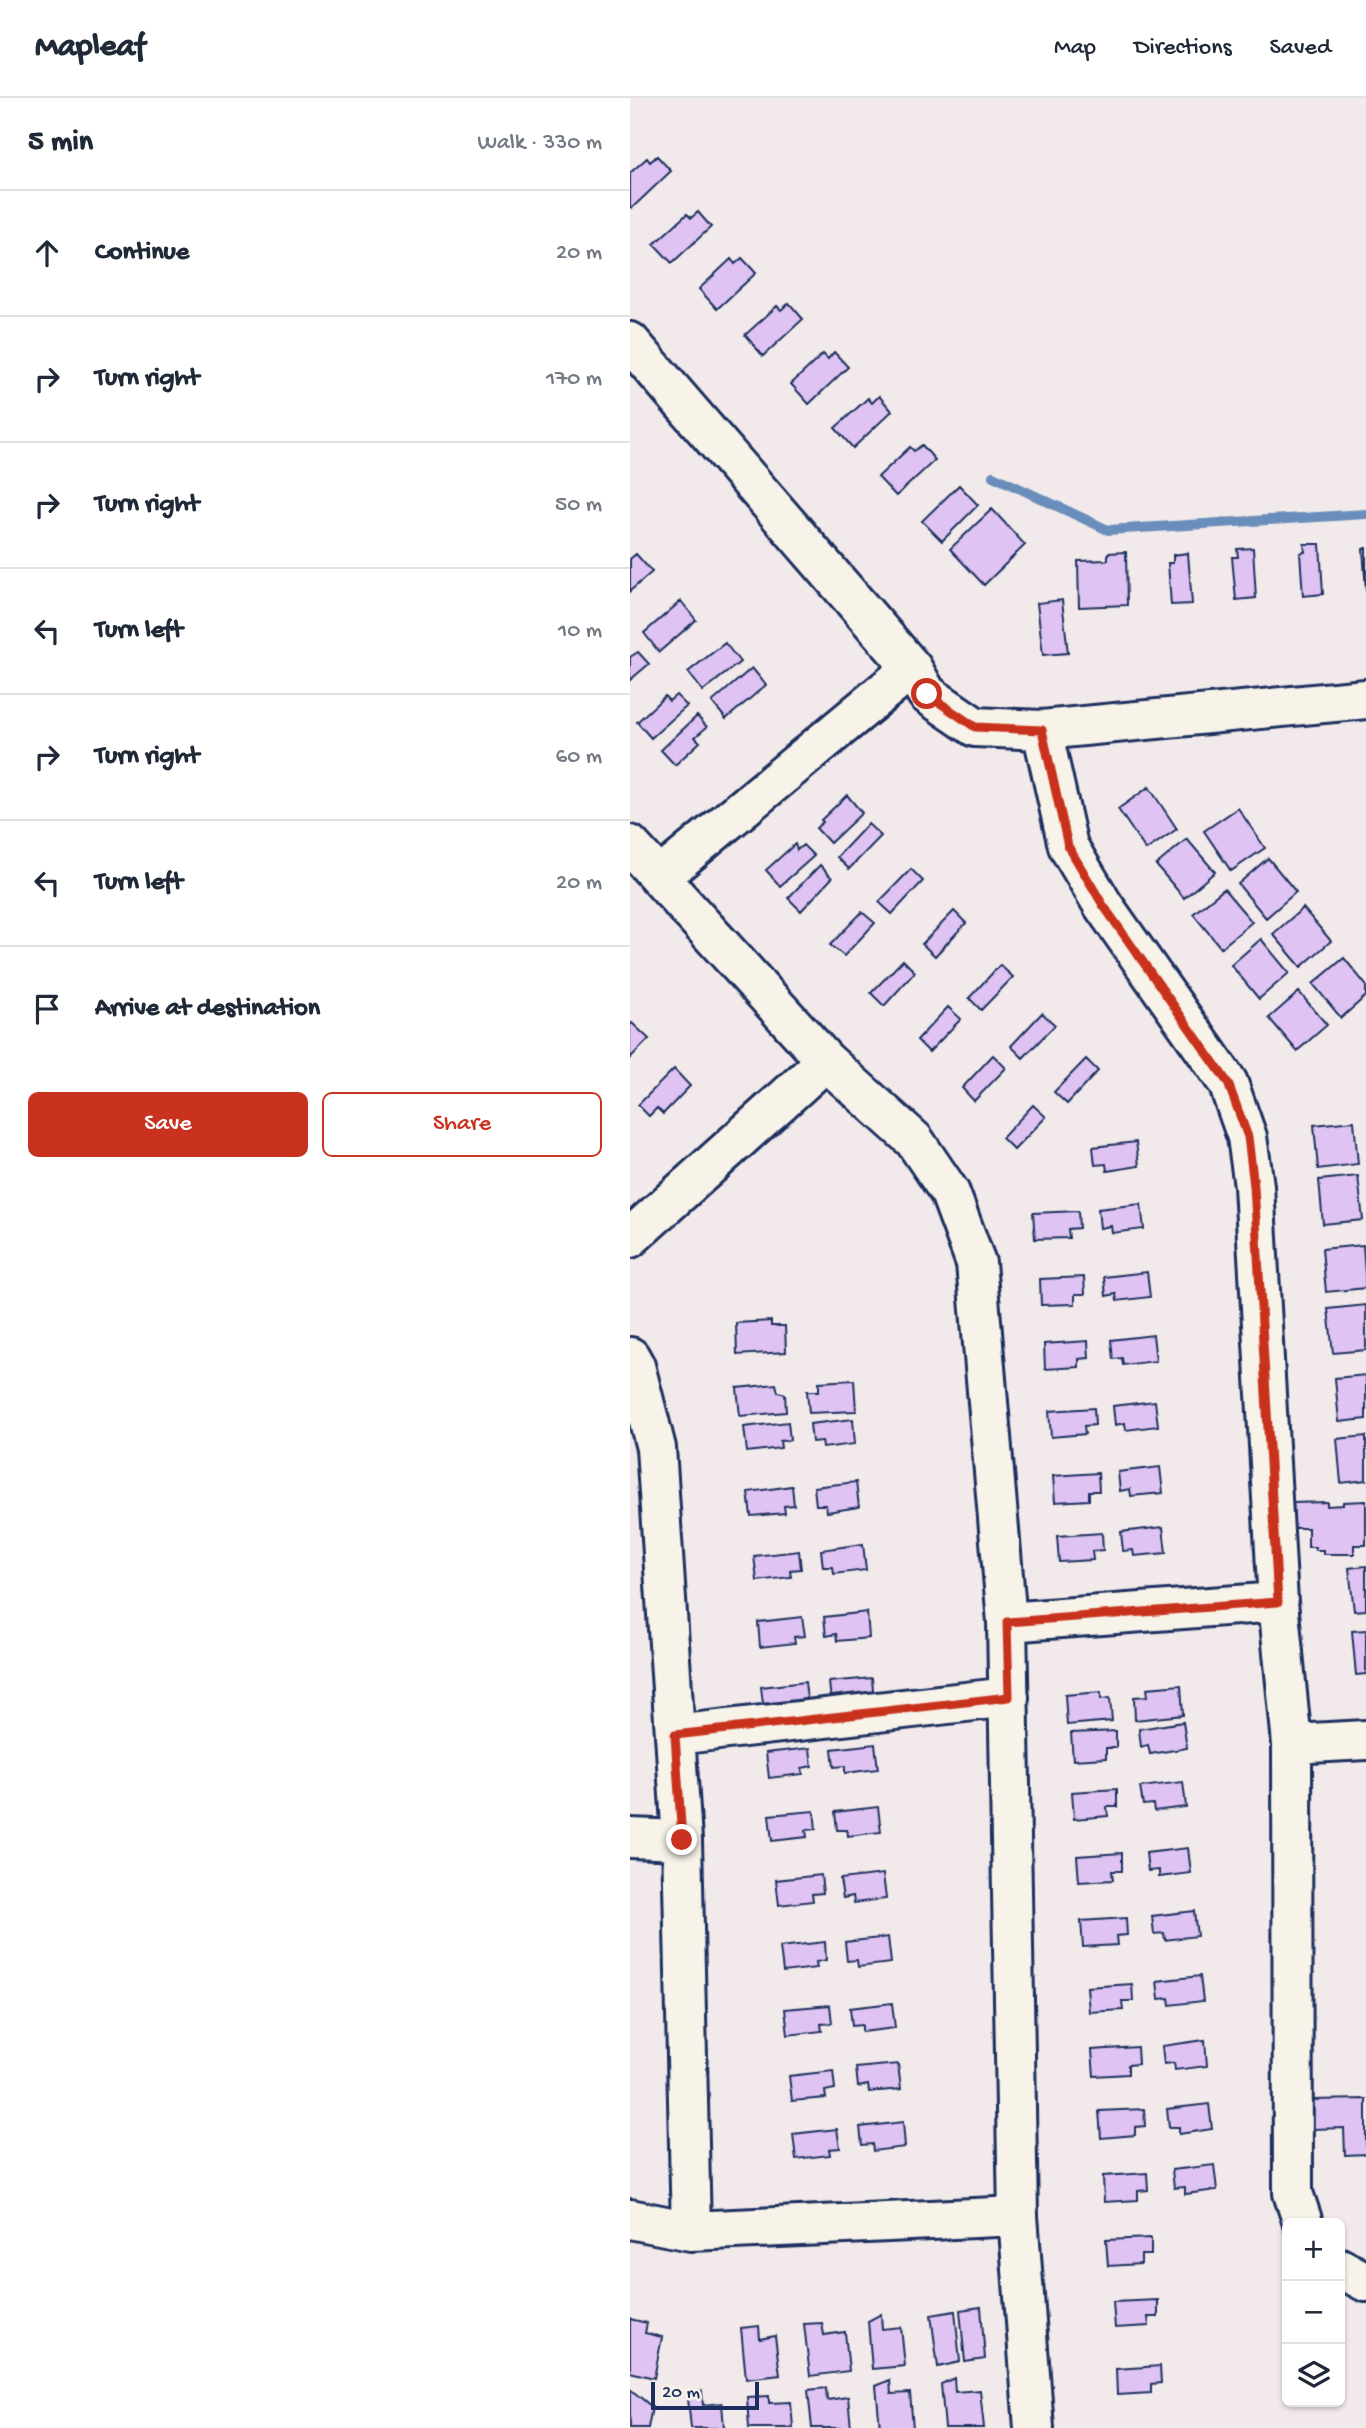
<!DOCTYPE html>
<meta charset="utf-8">
<style>
body{margin:0;font-family:"Gochi Hand",sans-serif;background:#f6f6f7;color:#1f2937}
.controls{position:absolute;right:21px;bottom:21px;display:grid;overflow:hidden;border-radius:10px;box-shadow:0 2px 5px #0004}
.controls button{width:63px;height:63px;display:grid;place-items:center;padding:0;border:0;border-bottom:2px solid #e0e1e3;background:#fff;color:#1f2937;font:35px sans-serif}
.scale{position:absolute;left:21px;bottom:18px;width:108px;box-sizing:border-box;padding-left:7px;border:4px solid #1b2f5e;border-top:0;font-size:19px;line-height:24px;white-space:nowrap;color:#1b2f5e;-webkit-text-stroke:5px #f7f3e8;paint-order:stroke}
.stop{position:absolute;width:21px;height:21px;margin:-16px;border:5px solid #c8321e;border-radius:50%;background:#fff}
.stop.end{background:#c8321e;border-color:#fff;box-shadow:0 2px 7px #0008}
.list{margin:0;padding:0;list-style:none}
h2{display:flex;justify-content:space-between;align-items:center;height:91px;margin:0;padding:0 28px;font-size:30px}
h2 small{font-size:23px;font-weight:400;color:#747a83}
.list li{display:grid;grid-template-columns:46px 1fr auto;gap:21px;align-items:center;box-sizing:border-box;height:126px;padding:0 28px;border-top:2px solid #e0e1e3}
.list b{display:block;font-size:26px;white-space:nowrap}
.list em{font-size:23px;font-style:normal;color:#747a83}
.actions{display:flex;gap:14px;padding:21px 28px}
.actions a{flex:1;padding:16px 0;border:2px solid #c8321e;border-radius:10px;text-align:center;font-size:24px;color:#c8321e}
.actions .main{background:#c8321e;color:#fff}
.icon{flex:none;width:38px;height:38px;fill:none;stroke:currentColor;stroke-width:2;stroke-linecap:round;stroke-linejoin:round}
.map{position:relative;flex:none;width:736px;height:2330px;overflow:hidden}
header{display:flex;align-items:center;gap:42px;box-sizing:border-box;height:98px;padding:0 35px;background:#fff;border-bottom:2px solid #e0e1e3}
header strong{font-size:33px}
nav{display:flex;gap:38px;margin-inline-start:auto;font-size:24px}
main{display:flex}
aside{flex:1;background:#fff}
.map>svg:first-child{display:block}
</style>
<header>
<strong>Mapleaf</strong>
<nav><a>Map</a><a>Directions</a><a>Saved</a></nav>
</header>
<main>
<aside>
<h2>5 min<small>Walk · 330 m</small></h2>
<ul class="list">
<li><svg class="icon" aria-label="ahead" viewBox="0 0 24 24"><path d="M12 20V5M6 11l6-6 6 6"/></svg><div><b>Continue</b></div><em>20 m</em></li>
<li><svg class="icon" aria-label="right" viewBox="0 0 24 24"><path d="M7 20v-9h11M14 6l5 5-5 5"/></svg><div><b>Turn right</b></div><em>170 m</em></li>
<li><svg class="icon" aria-label="right" viewBox="0 0 24 24"><path d="M7 20v-9h11M14 6l5 5-5 5"/></svg><div><b>Turn right</b></div><em>50 m</em></li>
<li><svg class="icon" aria-label="left" viewBox="0 0 24 24"><path d="M17 20v-9H6M10 6l-5 5 5 5"/></svg><div><b>Turn left</b></div><em>10 m</em></li>
<li><svg class="icon" aria-label="right" viewBox="0 0 24 24"><path d="M7 20v-9h11M14 6l5 5-5 5"/></svg><div><b>Turn right</b></div><em>60 m</em></li>
<li><svg class="icon" aria-label="left" viewBox="0 0 24 24"><path d="M17 20v-9H6M10 6l-5 5 5 5"/></svg><div><b>Turn left</b></div><em>20 m</em></li>
<li><svg class="icon" aria-label="arrive" viewBox="0 0 24 24"><path d="M6 21V4h12l-3 4 3 4H6"/></svg><div><b>Arrive at destination</b></div></li>
</ul>
<div class="actions"><a class="main">Save</a><a>Share</a></div>
</aside>
<div class="map">
<svg width="736" height="2330" viewBox="0 0 736 2330">
<rect width="100%" height="100%" fill="#f2eaea"/>
<filter id="ink" filterUnits="userSpaceOnUse"><feTurbulence type="fractalNoise" baseFrequency=".0143" numOctaves="2"/><feDisplacementMap in="SourceGraphic" scale="14" xChannelSelector="R" yChannelSelector="G"/><feConvolveMatrix kernelMatrix="1 2 1 2 8 2 1 2 1" color-interpolation-filters="sRGB"/></filter>
<g filter="url(#ink)">
<g fill="none" stroke-linecap="round" stroke-linejoin="round">
<!-- stream -->
<path stroke="#698ebb" stroke-width="10" d="M363 378 478 432 736 416"/>
</g>
<!-- building -->
<path fill="#dfc4f3" stroke="#1b2f5e" stroke-width="2" d="M27 58 41 73 2 110 0 108V75L17 60 20 64Z
M68 114 81 129 42 165 24 146 57 116 61 120Z
M112 160 126 175 87 211 69 191 101 161 105 166Z
M159 205 173 221 133 258 115 237 147 208 151 212Z
M204 254 218 269 179 306 161 286 193 256 198 261Z
M249 298 262 313 223 350 205 330 238 300 242 305Z
M292 347 305 362 266 398 248 379 280 349 284 353Z
M329 387 348 407 312 443 292 423Z
M362 411 395 447 354 487 320 451Z
M674 446H690L693 496 673 498 670 455 675 454Z
M623 450 626 500 606 502 602 459H608L607 451Z
M736 450V493L733 451Z
M496 454 497 507 449 509 448 463 478 462V455Z
M558 455 562 506 541 507 538 465H543V457Z
M6 456 22 474 0 493V461Z
M432 502 438 555 413 557 407 505Z
M51 503 66 522 29 554 14 535Z
M95 545 110 564 73 593 58 574Z
M8 554 19 566 0 582V559Z
M122 570 136 587 96 621 82 604Z
M46 597 57 608 21 640 7 624 35 598 39 603Z
M67 618 77 629 65 639 70 644 45 667 31 652Z
M519 689 547 731 516 752 488 711Z
M217 697 232 715 200 745 186 730 193 724 191 722Z
M608 710 635 750 601 773 574 733Z
M238 726 251 738 219 771 207 759Z
M557 741 585 774 554 800 526 767Z
M165 746 167 752 173 747 184 758 150 788 136 772Z
M638 760 666 794 636 820 608 786Z
M190 767 202 780 171 813 158 800Z
M281 771 293 783 262 816 249 804Z
M594 791 622 824 591 850 563 816Z
M673 810 701 843 671 869 643 836Z
M324 813 336 825 305 858 292 846Z
M232 814 245 825 214 858 200 847Z
M631 841 659 875 629 901 601 867Z
M714 860 736 887V898L711 920 683 886Z
M273 862 285 874 254 908 241 895Z
M370 867 383 879 351 912 339 900Z
M669 894 697 927 667 953 639 920Z
M318 909 331 921 299 954 287 942Z
M412 915 425 927 393 960 381 948Z
M2 925 19 941 0 960V927Z
M363 957 376 970 344 1003 332 990Z
M456 961 468 973 437 1006 424 994Z
M44 971 60 988 33 1016 27 1010 19 1018 8 1007Z
M403 1007 416 1019 384 1052 372 1040Z
M724 1023 728 1066 688 1071 684 1027Z
M506 1044 509 1068 477 1073 476 1066 465 1067 463 1049Z
M728 1078 733 1122 693 1126 689 1082Z
M511 1106 514 1131 482 1135 481 1128 470 1130 468 1111Z
M448 1113 449 1130 438 1131 439 1140 405 1141 403 1115Z
M733 1147 736 1190 696 1194 692 1151Z
M517 1174 520 1199 487 1203 486 1196 476 1198 474 1179Z
M454 1179 455 1196H445V1206L411 1207 410 1181Z
M736 1207V1252L703 1255 698 1211Z
M141 1223V1228H155L156 1254 107 1257 106 1225Z
M523 1237 526 1263 493 1267 492 1260 483 1261 481 1242Z
M458 1243 459 1260 449 1261V1269L415 1271 414 1246Z
M736 1277V1321L709 1324 705 1280Z
M224 1282 226 1313 179 1315 177 1293H189V1284Z
M146 1286 148 1294 155 1296 156 1314 110 1318 107 1290Z
M525 1303 528 1328 496 1332 495 1325 485 1327 483 1308Z
M464 1310 465 1327 454 1328 455 1336 421 1339 419 1313Z
M223 1321 225 1346 193 1350 192 1343 182 1344 180 1326Z
M158 1324 160 1342 150 1343 151 1350 117 1354 114 1329Z
M736 1338V1382L711 1385 707 1341Z
M530 1369 533 1395 501 1398 500 1391 490 1393 488 1374Z
M468 1375 469 1393H459V1402L425 1404 423 1378Z
M226 1384 229 1409 197 1414 196 1407H186L184 1389Z
M162 1388 164 1407 154 1408 155 1415 121 1418 118 1394Z
M736 1403V1447H724V1456H693V1452H685V1449H678V1430H664L663 1405 697 1404V1408L713 1407V1404Z
M533 1429 536 1455 504 1458 503 1452 493 1453 491 1434Z
M472 1435 473 1452 462 1453 463 1462 429 1464 427 1438Z
M233 1446 236 1472 204 1476 203 1469H193L191 1452Z
M169 1453 171 1471 160 1472 161 1479 127 1483 124 1458Z
M736 1468V1512L724 1513 719 1470Z
M237 1514 239 1540 207 1543 206 1536 196 1538 194 1519Z
M172 1519 175 1538 164 1539 165 1545 130 1549 128 1524Z
M736 1532V1576L726 1577 722 1533Z
M242 1580 244 1605 201 1603 199 1584Z
M175 1584 177 1602 167 1603V1610L134 1614 131 1589Z
M551 1587 553 1617 505 1622 504 1599 518 1598 517 1590Z
M471 1594V1601L480 1600 482 1623 437 1627 435 1597Z
M553 1624 557 1650 520 1656 518 1647 511 1649 509 1631Z
M486 1633V1650H476V1660L443 1662 441 1635Z
M245 1646 248 1671 215 1675V1668L204 1669 202 1651Z
M180 1650 182 1668 172 1670 173 1676 139 1680 136 1655Z
M553 1684 556 1709 524 1713 523 1706 513 1707 510 1689Z
M487 1691V1709H477L478 1718 444 1721 442 1694Z
M248 1709 251 1734 218 1738 217 1732H207L205 1714Z
M184 1713 186 1731 176 1732 177 1739 142 1743 139 1717Z
M558 1750 561 1775 529 1779V1772L518 1773 516 1755Z
M492 1755V1773H482L483 1782 449 1784 447 1758Z
M253 1776 256 1801 224 1805 223 1798 213 1800 210 1781Z
M191 1777 193 1795 182 1796 183 1803 149 1807 146 1782Z
M564 1813 567 1838 535 1842 534 1835 524 1836 522 1818Z
M496 1820 497 1837 486 1838 487 1847 453 1849 451 1823Z
M258 1839 261 1865 228 1869 227 1862 217 1863 215 1844Z
M195 1844 196 1862 186 1864 187 1870 153 1874 150 1849Z
M570 1878 573 1903 540 1907 539 1900 529 1901 527 1883Z
M502 1886 503 1903H492L493 1912 459 1914 457 1889Z
M262 1905 265 1930 232 1934V1927L222 1928 220 1910Z
M200 1907 202 1925 191 1926 192 1933 158 1937 155 1911Z
M575 1942 577 1968 545 1972 544 1965 534 1966 532 1948Z
M507 1949 508 1966 498 1967V1976L464 1978 462 1952Z
M268 1966 271 1991 239 1994 238 1987 228 1989 226 1970Z
M203 1973 205 1991 195 1993 196 2000 162 2003 159 1978Z
M736 2001V2056L715 2057 714 2030 682 2031 681 2002Z
M579 2006 582 2031 549 2036V2029H539L537 2011Z
M514 2011 515 2028 505 2029V2037L471 2040 469 2013Z
M273 2024 275 2049 243 2053 242 2046 232 2047 230 2029Z
M207 2031 210 2050 199 2051 200 2057 166 2061 163 2036Z
M584 2067 587 2092 555 2096V2089L544 2090 542 2072Z
M517 2075 518 2092 508 2093V2102L474 2104 473 2078Z
M521 2140V2157H511V2166L478 2168 476 2142Z
M528 2202V2219H518L519 2228 485 2230 483 2204Z
M351 2209 355 2261 335 2264 330 2212Z
M325 2213 330 2264 308 2269 301 2217Z
M251 2216 252 2231 271 2229 275 2268 242 2271 238 2223Z
M0 2221 17 2225 15 2235 32 2239 24 2280 0 2274Z
M192 2225 194 2237 215 2234 219 2273 180 2278 174 2226Z
M129 2228 130 2241 145 2238 150 2277 116 2281 111 2230Z
M530 2268 531 2285 521 2286V2295L487 2297 486 2271Z
M324 2280 325 2294 350 2292 354 2330H315L311 2286Z
M260 2282 261 2296 280 2295 283 2330H250L246 2288Z
M196 2290 197 2302 218 2299 221 2330H182L178 2292Z
M0 2291 22 2309 18 2330H0Z
M72 2293 73 2307 92 2305 94 2330H61L58 2300Z
M139 2298V2305L161 2304 163 2330H119L117 2299Z"/>
<g fill="none" stroke-linecap="round" stroke-linejoin="round">
<!-- street casing -->
<g stroke="#1b2f5e" stroke-width="44">
<path id="street" d="M0 244 282 570 297 596 345 629 412 632 736 601
M412 632 438 748 473 807 598 985 617 1039 624 1088 648 1504 662 1646 663 2095 673 2125
M0 747 196 963 284 1042 320 1095 346 1165 377 1524 388 2118 404 2330
M30 779 282 570
M0 1140 196 963
M0 1259 5 1268 26 1350 52 1742 61 2133
M377 1524 648 1504
M45 1637 379 1599
M662 1646 736 1642
M0 1740 52 1742
M0 2121 61 2133 388 2118
M710 2170 736 2184"/>
</g>
<!-- street -->
<use href="#street" stroke="#f7f3e8" stroke-width="38"/>
</g>
</g>
<g fill="none" stroke-linecap="round" stroke-linejoin="round" filter="url(#ink)">
<!-- route -->
<path stroke="#c8321e" stroke-width="9" d="M52 1742 45 1637 379 1599 377 1524 648 1504 624 1088 618 1039 598 985 473 807 438 748 412 632 345 629 297 596"/>
</g>
</svg>
<div class="controls">
<button>+</button>
<button>−</button>
<button><svg class="icon" aria-label="layers" viewBox="0 0 24 24"><path d="M12 4l9 5-9 5-9-5zM3 14l9 5 9-5"/></svg></button>
</div>
<div class="scale">20 m</div>
<div class="stop" style="left:297px;top:596px"></div>
<div class="stop end" style="left:52px;top:1742px"></div>
</div>
</main>
